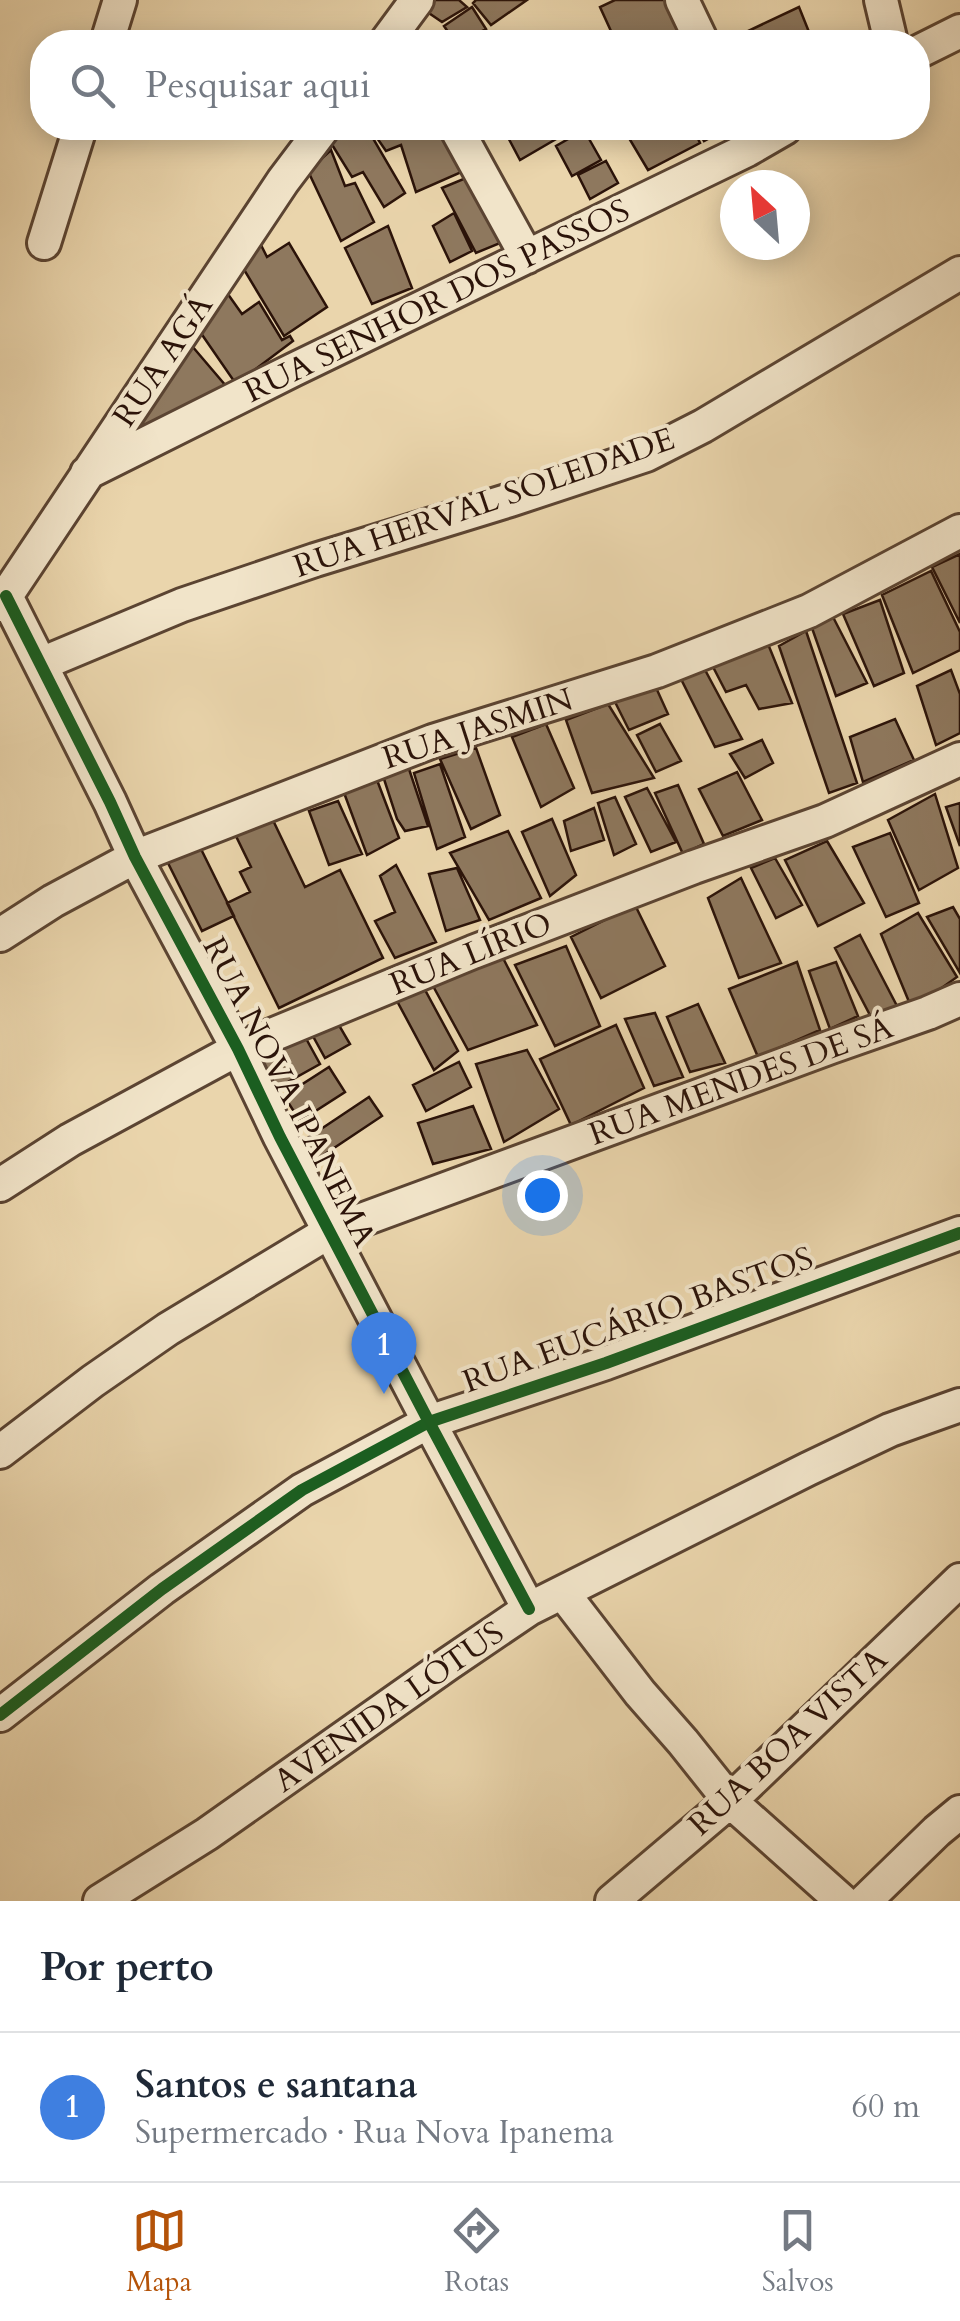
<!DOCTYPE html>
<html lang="pt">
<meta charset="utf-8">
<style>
body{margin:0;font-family:Cardo,serif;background:#f6f6f7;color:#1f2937}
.compass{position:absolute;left:720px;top:170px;width:90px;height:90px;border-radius:50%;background:#fff;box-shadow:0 5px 25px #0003;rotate:334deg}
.you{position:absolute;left:542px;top:1195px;width:35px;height:35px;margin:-25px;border:8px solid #fff;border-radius:50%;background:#1a73e8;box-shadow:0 0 0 15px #1a73e833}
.badge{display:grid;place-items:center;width:65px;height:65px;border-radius:50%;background:#b45309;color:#fff;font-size:32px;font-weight:700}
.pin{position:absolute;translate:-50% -82px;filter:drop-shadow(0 2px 5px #0008)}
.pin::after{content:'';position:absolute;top:52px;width:35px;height:30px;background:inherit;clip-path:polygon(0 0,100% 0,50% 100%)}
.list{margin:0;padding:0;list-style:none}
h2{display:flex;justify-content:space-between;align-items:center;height:130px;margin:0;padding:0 40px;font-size:42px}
h2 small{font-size:32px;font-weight:400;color:#747a83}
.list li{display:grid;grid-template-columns:65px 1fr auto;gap:30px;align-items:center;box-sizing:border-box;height:150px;padding:0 40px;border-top:2px solid #e0e1e3}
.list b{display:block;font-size:38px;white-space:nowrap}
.list p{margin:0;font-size:32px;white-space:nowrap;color:#747a83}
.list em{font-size:32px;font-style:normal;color:#747a83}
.icon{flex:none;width:55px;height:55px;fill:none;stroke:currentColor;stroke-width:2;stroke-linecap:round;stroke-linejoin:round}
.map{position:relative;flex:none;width:960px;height:1901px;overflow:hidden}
.search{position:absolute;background:#fff;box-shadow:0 5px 25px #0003;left:30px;right:30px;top:30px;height:110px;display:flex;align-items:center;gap:25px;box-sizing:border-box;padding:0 35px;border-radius:40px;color:#747a83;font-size:38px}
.sheet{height:280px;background:#fff}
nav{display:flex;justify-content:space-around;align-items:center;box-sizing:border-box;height:140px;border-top:2px solid #e0e1e3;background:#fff;font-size:28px;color:#747a83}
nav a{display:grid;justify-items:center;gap:5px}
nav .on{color:#b45309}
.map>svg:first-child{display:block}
</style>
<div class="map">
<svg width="960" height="1901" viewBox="0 0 960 1901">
<rect width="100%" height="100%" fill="#ead5ac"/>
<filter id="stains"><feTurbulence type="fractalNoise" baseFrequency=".002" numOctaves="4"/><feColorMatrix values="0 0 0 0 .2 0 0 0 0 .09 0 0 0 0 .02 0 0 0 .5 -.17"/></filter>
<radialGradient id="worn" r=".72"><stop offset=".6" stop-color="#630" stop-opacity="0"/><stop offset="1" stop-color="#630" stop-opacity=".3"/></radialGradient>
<!-- building -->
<path fill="#8e785e" stroke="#2b1309" stroke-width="2.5" d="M431 0H459L467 7 442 22 423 9Z
M476 0H527L491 25 473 3Z
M615 0H676L689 31 666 42H616L600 7Z
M472 7 486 29 460 42H455L444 26Z
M799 7 813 42H730L729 40Z
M343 128H367L405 193 384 207 363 172 352 177 331 143Z
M390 128H452L473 167 416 192 401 145 386 151 375 135Z
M503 128H575L520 160Z
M623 128H693L700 143 648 170Z
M697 128H729L704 141Z
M584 130 601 160 572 176 556 146Z
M331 150 345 186 355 183 374 222 341 241 308 171Z
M606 161 618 183 590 199 578 175Z
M473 175 510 239 476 253 442 188Z
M454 213 472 251 450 262 433 226Z
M388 226 412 288 372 304 345 248Z
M259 241 267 257 289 243 327 307 284 336 240 263Z
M225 290 242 314 259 302 282 340 290 336 293 341 236 384 196 326Z
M192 346 226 386 145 436 130 426Z
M960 554V623L932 567Z
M931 571 960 632V650L913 673 882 595Z
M880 600 904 673 874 686 843 614Z
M833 617 867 683 836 696 812 628Z
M806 631 857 783 829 793 779 646Z
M768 644 792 703 759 709 746 685 726 692 711 663Z
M704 668 742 739 715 747 681 679Z
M951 670 960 694V733L936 745 917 686Z
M653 681 668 714 629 730 613 698Z
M608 704 654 778 592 793 566 720Z
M895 719 914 760 863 782 850 737Z
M546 724 574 788 541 807 512 737Z
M660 724 681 761 656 772 637 735Z
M762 740 773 763 745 778 730 754Z
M476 748 500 815 471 829 440 759Z
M440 764 465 837 437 849 414 773Z
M408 766 428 826 405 831 397 819 383 776Z
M737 772 762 820 723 836 699 789Z
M377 780 399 838 367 855 343 790Z
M678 785 704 844 683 854 655 793Z
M647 788 676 842 651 852 625 797Z
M935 794 958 868 919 890 888 820Z
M615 797 636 844 614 855 598 803Z
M338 801 362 854 329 865 309 811Z
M960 803V846L946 807Z
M594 808 604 840 571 851 564 821Z
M270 814 305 887 340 870 383 958 279 1008 227 903 250 892 240 872 251 867 234 832Z
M552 819 576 875 550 896 522 832Z
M508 831 541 898 489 920 450 853Z
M890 833 919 903 886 917 853 847Z
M827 841 864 903 818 926 785 860Z
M200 847 234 916 202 931 168 863Z
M775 858 802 905 776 918 751 868Z
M396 865 436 942 395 958 375 921 395 912 380 876Z
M457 868 480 920 446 931 429 874Z
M741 878 781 963 739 978 708 898Z
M635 905 665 966 601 998 571 937Z
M953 907 960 919V973L927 917Z
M918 913 957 977 912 1009 881 934Z
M860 935 897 1006 872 1019 835 948Z
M566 946 600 1026 555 1046 515 965Z
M503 958 537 1025 468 1050 433 986Z
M797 962 820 1030 758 1057 729 989Z
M836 962 858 1016 830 1029 809 971Z
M424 988 458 1051 434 1070 397 1001Z
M698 1004 725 1063 690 1072 667 1017Z
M655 1013 683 1077 654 1086 625 1019Z
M333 1015 350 1044 325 1058 309 1029Z
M616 1025 644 1088 571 1125 540 1059Z
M303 1033 320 1064 277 1088 260 1057Z
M527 1050 559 1109 504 1142 476 1064Z
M459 1062 471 1087 426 1111 413 1085Z
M329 1067 345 1092 300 1121 284 1096Z
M369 1097 382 1116 316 1160 303 1141Z
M473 1106 491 1149 433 1164 418 1123Z"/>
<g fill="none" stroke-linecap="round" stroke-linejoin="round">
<!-- minor casing -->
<g stroke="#5b4432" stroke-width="38">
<path id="minor" d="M682 0 702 42
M881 0 891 42
M107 42 120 0
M386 42 417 0
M918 52 960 31
M456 128 527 257
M44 243 80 128
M87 473 293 370 747 150 785 128
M6 596 110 802 135 857 238 1049 280 1137 429 1422 529 1609
M0 605 283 181 323 128
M41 664 182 605 315 560 510 500 646 455 703 426 960 273
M0 935 53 901 135 857 433 741 657 671 809 611 960 531
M0 1185 70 1140 238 1049 473 952 694 867 825 821 960 759
M0 1452 93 1381 168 1329 329 1232 831 1047 928 1013 960 999
M563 1593 640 1693 683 1742 730 1801 842 1901
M0 1715 162 1589 302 1490 429 1422 606 1363 960 1233
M100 1901 207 1834 448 1664 529 1609 808 1469 890 1430 960 1405
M612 1901 730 1801 960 1580
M865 1901 937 1831 960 1812"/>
</g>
<!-- minor -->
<use href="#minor" stroke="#f1e4c9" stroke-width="32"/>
<!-- cycleway casing -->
<g stroke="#f1e4c9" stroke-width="19">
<path id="cycleway" d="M6 596 110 802 135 857 238 1049 280 1137 429 1422 529 1609
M0 1715 162 1589 302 1490 429 1422 606 1363 960 1233"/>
</g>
<!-- cycleway -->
<use href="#cycleway" stroke="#1b5e20" stroke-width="12"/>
</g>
<g text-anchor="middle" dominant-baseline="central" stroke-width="8" stroke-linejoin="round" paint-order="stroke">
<!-- street labels -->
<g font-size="32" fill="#2b1309" stroke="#f1e4c9">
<text transform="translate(437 301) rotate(-26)">RUA SENHOR DOS PASSOS</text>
<text transform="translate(163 361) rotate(-56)">RUA AGÁ</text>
<text transform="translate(484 503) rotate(-19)">RUA HERVAL SOLEDADE</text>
<text transform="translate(478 729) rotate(-18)">RUA JASMIN</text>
<text transform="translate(471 954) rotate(-22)">RUA LÍRIO</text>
<text transform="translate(741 1081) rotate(-20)">RUA MENDES DE SÁ</text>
<text transform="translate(289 1092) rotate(63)">RUA NOVA IPANEMA</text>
<text transform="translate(638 1320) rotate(-20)">RUA EUCÁRIO BASTOS</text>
<text transform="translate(389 1707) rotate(-35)">AVENIDA LÓTUS</text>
<text transform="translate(788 1742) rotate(-43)">RUA BOA VISTA</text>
</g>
</g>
<rect width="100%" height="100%" filter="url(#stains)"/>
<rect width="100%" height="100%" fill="url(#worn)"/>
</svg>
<svg class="compass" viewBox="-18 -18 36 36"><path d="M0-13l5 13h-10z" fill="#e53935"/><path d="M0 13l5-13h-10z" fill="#747a83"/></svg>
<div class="you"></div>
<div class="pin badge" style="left:384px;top:1394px;background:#3f7fe0">1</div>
<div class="search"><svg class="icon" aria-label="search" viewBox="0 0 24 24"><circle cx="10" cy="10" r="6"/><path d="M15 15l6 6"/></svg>Pesquisar aqui</div>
</div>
<section class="sheet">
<h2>Por perto<small></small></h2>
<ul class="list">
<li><span class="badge" style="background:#3f7fe0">1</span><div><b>Santos e santana</b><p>Supermercado · Rua Nova Ipanema</p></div><em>60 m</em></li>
</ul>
</section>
<nav>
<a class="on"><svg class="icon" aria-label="map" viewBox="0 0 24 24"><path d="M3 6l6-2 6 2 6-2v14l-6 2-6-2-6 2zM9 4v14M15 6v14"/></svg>Mapa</a>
<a><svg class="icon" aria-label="directions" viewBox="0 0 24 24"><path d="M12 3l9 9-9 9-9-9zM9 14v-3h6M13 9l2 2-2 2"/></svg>Rotas</a>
<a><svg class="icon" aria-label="saved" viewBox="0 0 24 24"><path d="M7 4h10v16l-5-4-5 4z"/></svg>Salvos</a>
</nav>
